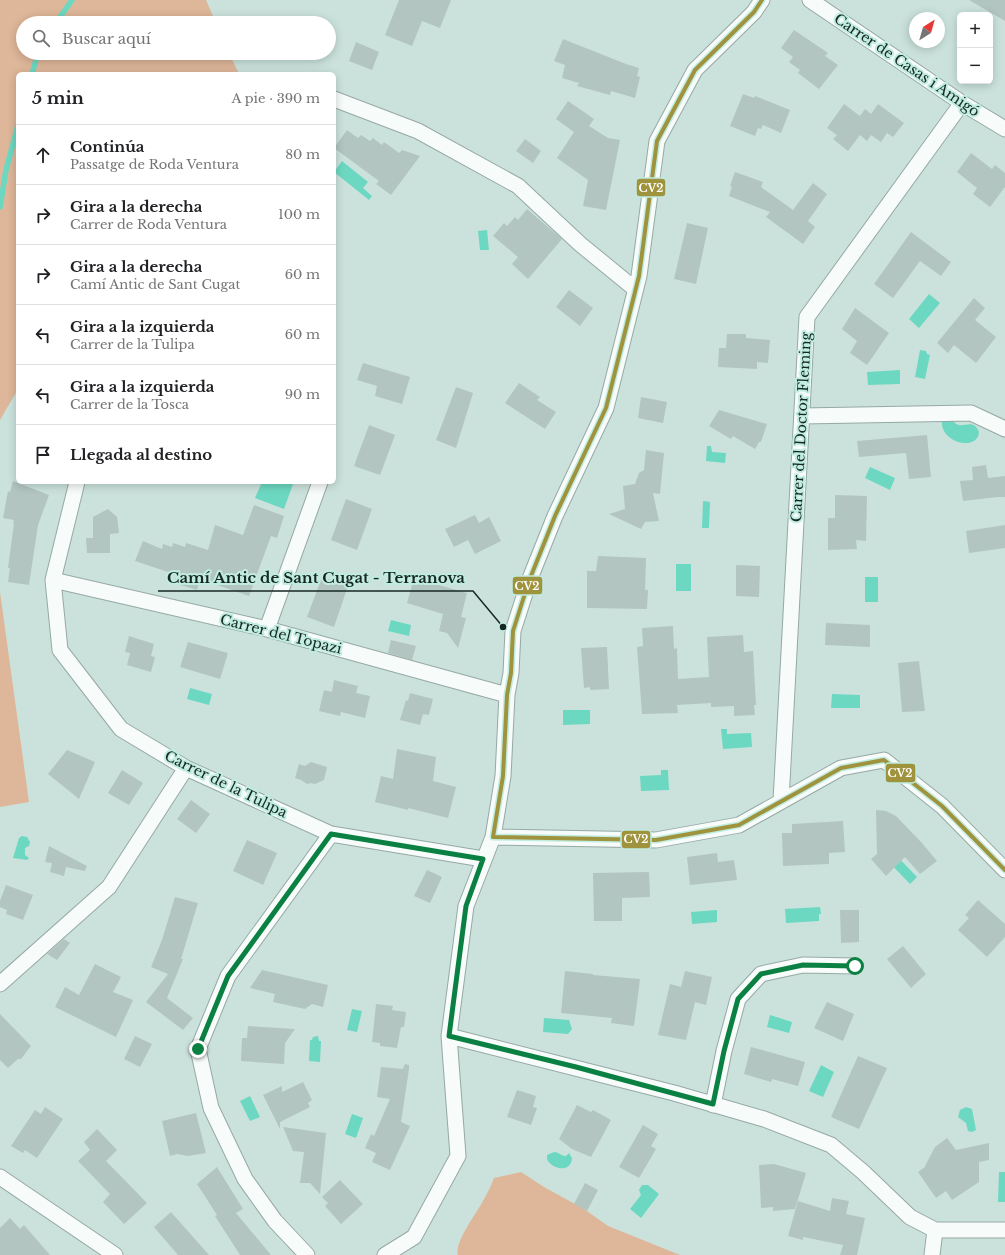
<!DOCTYPE html>
<html lang="es">
<meta charset="utf-8">
<style>
body{margin:0;font-family:"Libre Baskerville",serif;background:#f2f2f2;color:#202124}
.controls{position:absolute;right:12px;top:12px;display:grid;overflow:hidden;border-radius:6px;box-shadow:0 2px 10px #0003}
.controls button{width:36px;height:36px;display:grid;place-items:center;padding:0;border:0;border-bottom:1px solid #e0e0e0;background:#fff;color:#202124;font:20px sans-serif}
.compass{position:absolute;left:909px;top:12px;width:36px;height:36px;border-radius:50%;background:#fff;box-shadow:0 2px 10px #0003;rotate:37deg}
.stop{position:absolute;width:12px;height:12px;margin:-9px;border:3px solid #0b8043;border-radius:50%;background:#fff}
.stop.end{background:#0b8043;border-color:#fff;box-shadow:0 1px 4px #0008}
.list{margin:0;padding:0;list-style:none}
h2{display:flex;justify-content:space-between;align-items:center;height:52px;margin:0;padding:0 16px;font-size:17px}
h2 small{font-size:13px;font-weight:400;color:#757577}
.list li{display:grid;grid-template-columns:26px 1fr auto;gap:12px;align-items:center;box-sizing:border-box;height:60px;padding:0 16px;border-top:1px solid #e0e0e0}
.list b{display:block;font-size:15px;white-space:nowrap}
.list p{margin:0;font-size:13px;white-space:nowrap;color:#757577}
.list em{font-size:13px;font-style:normal;color:#757577}
.icon{flex:none;width:22px;height:22px;fill:none;stroke:currentColor;stroke-width:2;stroke-linecap:round;stroke-linejoin:round}
.map{position:relative;flex:none;width:1005px;height:1255px;overflow:hidden}
.search{position:absolute;background:#fff;box-shadow:0 2px 10px #0003;left:16px;top:16px;width:320px;height:44px;display:flex;align-items:center;gap:10px;box-sizing:border-box;padding:0 14px;border-radius:22px;color:#757577;font-size:15px}
.panel{position:absolute;background:#fff;box-shadow:0 2px 10px #0003;left:16px;top:72px;width:320px;height:412px;border-radius:6px}
.map>svg:first-child{display:block}
</style>
<div class="map">
<svg width="1005" height="1255" viewBox="0 0 1005 1255">
<rect width="100%" height="100%" fill="#cbe2dc"/>
<!-- forest -->
<path fill="#deb699" d="M0 0H206L216 23H23V53H229L239 74H18V389L0 420Z
M0 592 29 802 0 807Z
M521 1172 544 1187 584 1209 608 1226 680 1255H458C454 1242 477 1213 483 1201 487 1194 491 1186 494 1178Z"/>
<!-- water -->
<path fill="#6cd8c1" d="M342 161 368 182 363 188 372 196 369 200 334 172Z
M487 230 489 250H480L478 231Z
M929 294 940 303 919 328 909 319Z
M920 350 926 351 927 354 930 355 925 379 915 377Z
M900 370V384L868 385 867 372Z
M952 419C960 434 972 415 979 432 978 452 939 443 942 420Z
M707 446H711L712 452 726 453 725 463 706 461Z
M870 467 895 478 890 490 865 478Z
M262 482H287L293 484 284 509 255 498Z
M703 501 710 502 709 528H702Z
M676 564H691V591H676Z
M865 577H878V602H865Z
M391 620 411 625 409 636 388 631Z
M190 688 212 694 209 705 187 699Z
M832 694 860 695V708H831Z
M563 710H590V724L563 725Z
M721 729H727V734L751 733 752 747 723 749Z
M661 770H668L669 790 641 791 640 776 661 775Z
M22 836 27 837 30 842 29 846 25 848V855L29 858 27 860 13 858 19 838Z
M891 850 917 877 910 884 884 857Z
M820 907 821 914H819V921L786 923 785 909Z
M717 910V922L692 924 691 912Z
M352 1009 362 1011 357 1032 347 1030Z
M770 1015 792 1022 789 1033 767 1027Z
M544 1018 569 1020 572 1029 568 1034 543 1032Z
M318 1036 319 1041H321L320 1062 309 1061 310 1040H312L313 1037Z
M821 1065 834 1072 823 1097 809 1091Z
M250 1096 260 1117 250 1121 240 1101Z
M966 1107 972 1109 976 1130 972 1132 968 1131 966 1123 958 1117 960 1110Z
M352 1114 363 1118 356 1138 345 1134Z
M554 1152C559 1152 561 1156 566 1156L569 1153 572 1158C571 1174 551 1169 547 1159V1155Z
M999 1172H1005V1202H998Z
M642 1185H648L659 1194 641 1218 630 1209 641 1195 639 1190Z"/>
<g fill="none" stroke-linecap="round" stroke-linejoin="round">
<!-- stream -->
<path stroke="#6cd8c1" stroke-width="5.5" d="M56 23 72 0
M32 74 38 53
M0 207 6 170 18 125"/>
</g>
<!-- building -->
<path fill="#b3c5c0" d="M399 0H451L440 28 422 21 412 46 385 35Z
M969 0H1005V21Z
M794 30 828 53 825 56 838 65 819 89 798 73 800 70 789 62 793 57 781 48Z
M563 39 626 64 639 68 637 76 640 77 635 98 611 91 610 95 577 86 579 83 562 78 565 65 554 61Z
M356 42 379 52 372 70 349 61Z
M743 94 754 98 755 96 790 110 781 133 763 125 761 129 758 128 755 136 730 126Z
M568 101 594 119 589 126 608 138 620 140 606 210 583 206 588 180 557 158 574 132 556 119Z
M844 104 860 116 865 109 871 114 878 104 904 123 893 137 887 133 881 142 871 135 867 141 860 135 848 151 833 139 837 135 827 128Z
M347 130 358 138 361 135 370 141 373 138 382 145 384 142 399 153 402 150 420 156 391 195 376 184 379 181 334 148Z
M525 139 541 151 533 163 516 151Z
M971 153 992 169 995 165 1005 173V187L990 207 973 194 977 188 957 172Z
M735 172 763 182 761 187 793 210 813 183 827 194 808 221 815 227 803 244 766 217 770 212 729 196 732 187 730 186Z
M527 209 562 239 528 279 512 264 518 257 493 236 504 223 507 226 515 217 518 220Z
M687 223 708 228 696 284 674 279Z
M911 232 951 262 941 276 920 261 893 298 874 284Z
M569 290 593 308 580 326 556 307Z
M974 298 985 308 975 320 996 337 976 363 954 345 948 353 937 343Z
M855 308 889 333 867 365 850 353 857 341 842 329Z
M727 334H746V338L770 340 768 363 757 362V369L718 367 719 348H726Z
M363 363 410 377 402 404 375 396 377 386 357 380Z
M519 383 540 397 537 400 556 412 545 429 505 403Z
M456 387 473 393 456 448 436 440Z
M641 397 667 402 663 423 638 418Z
M719 410 767 424 761 442H759L755 449 733 436 731 439 709 426Z
M369 425 395 435 380 475 354 466Z
M927 435 931 477 909 479 906 453 859 457 857 441Z
M646 450 664 453 660 494 653 493 659 521 645 522 641 529 609 514 625 509 623 486 635 484 639 473 644 470Z
M986 465 988 478 1005 476V497H998L963 501 960 481 973 480 972 467Z
M13 481 49 495 38 525 29 585 8 582 10 568H8L14 523H13L14 520 3 518 8 491 10 492Z
M835 495 867 496 866 541 856 540 857 549 828 550V518H835Z
M346 499 372 509 357 550 331 540Z
M254 505 284 516 277 538 271 536 249 596 200 579 197 590 174 583 177 575 135 561 143 541 162 549 163 544 172 547 173 543 185 547 186 543 208 550 215 525 243 535Z
M108 509 117 517 119 533 110 534V553H87L86 538H93V517Z
M475 515 479 523 489 517 501 541 475 554 468 540 454 547 445 529Z
M1005 525V548L969 553 966 531Z
M598 556 646 558 645 590H648L647 609 587 608V571H596Z
M736 565 760 566 759 597 736 596Z
M322 577 348 586 334 627 307 617Z
M414 578 467 593 461 617 466 618 458 648 447 633 439 631 443 614 407 603Z
M826 623 870 625V647L825 645Z
M673 626 674 649 677 648 678 679 709 677 707 637 743 635 744 652 753 651 756 705H754L755 715 734 716V706L711 707V703L677 705 678 713 642 714 637 647 643 646 642 628Z
M129 636 154 644 151 656 155 657 151 672 127 665 130 653 125 652Z
M391 640 416 646 412 660 388 653Z
M188 642 228 653 220 679 180 667Z
M607 647 609 689 590 690V687L584 688 581 648Z
M919 661 925 711 902 712 898 663Z
M334 680 358 686 356 693 370 696 365 718 341 712 340 716 319 711 324 690 332 692Z
M410 693 433 699 429 715 423 714 420 725 400 720 406 700 408 701Z
M397 749 436 757 433 781 456 787 448 818 408 808V810L375 802 381 776 393 779Z
M67 750 95 762 79 799 48 774Z
M311 762 327 767 324 780 315 784 311 783 307 784 301 780 295 778 299 764 305 766Z
M122 770 143 783 129 805 108 793Z
M191 800 210 814 196 833 177 819Z
M876 810 886 811 896 816 922 843 937 861 920 874 905 857 886 876 871 859 877 854Z
M843 821 845 852 829 853V864L783 866 782 833H792V824Z
M247 840 277 853 263 885 233 871Z
M49 846 87 866 85 871 66 867 64 876 50 872 52 863 45 862Z
M717 853 718 862 734 860 737 880 690 885 687 857Z
M427 870 442 877 430 903 414 896Z
M649 872 650 897 622 898V921H594L593 873Z
M6 885 33 895 23 920 6 914 7 910 0 907V901Z
M175 897 198 903 181 959H183L167 998 193 1018 183 1030 146 1002 168 974 151 967 162 940Z
M978 900 1005 924V937L987 957 958 930 969 918 965 915Z
M840 910H859V942L841 943Z
M64 939 70 943 57 960 47 954Z
M903 946 926 974 911 988 887 959Z
M95 964 121 977 113 992 133 1000 116 1037 55 1007 65 987 79 995Z
M262 970 328 985 323 1007 312 1004 305 1009 273 1002 275 994 250 988Z
M565 971 593 974V975L640 979 634 1026 611 1023 612 1018 561 1013Z
M685 971 712 977 706 1005 695 1002 686 1040 658 1035 670 984 681 987Z
M827 1002 854 1014 843 1041 814 1028Z
M376 1004 393 1006 392 1010 406 1012 404 1027H401L397 1048 380 1046V1043L372 1042Z
M0 1014 31 1046 21 1059H18L8 1068 0 1060Z
M248 1026 295 1029 285 1043 284 1064 241 1061 242 1038H247Z
M135 1036 152 1044 140 1067 124 1059Z
M751 1047 805 1062 798 1086 772 1079 771 1082 744 1074Z
M858 1056 887 1068 859 1129 831 1117Z
M405 1064 409 1065V1069L401 1122 410 1126 390 1170 372 1162 376 1153 365 1148 371 1134 374 1136 390 1099 377 1097 381 1067 403 1069Z
M303 1082 312 1100 308 1103 310 1107 280 1122V1129L263 1095 282 1086V1092Z
M517 1090 536 1096 533 1107 537 1108 531 1125 507 1117Z
M577 1105 591 1112 593 1110 611 1120 591 1157 572 1149 559 1139Z
M45 1107 63 1119 37 1158 25 1150 23 1153 11 1146 35 1110 41 1114Z
M196 1113 206 1153 188 1156 177 1154 170 1156 162 1121Z
M643 1125 658 1134 651 1146 656 1149 639 1178 619 1167Z
M283 1127 326 1133 320 1194 310 1183H300L304 1152 293 1151Z
M97 1129 117 1150 106 1161 147 1203 124 1224 103 1202 110 1194 78 1161 90 1150 84 1142Z
M947 1138 956 1150 989 1143V1160L979 1162V1182L952 1200 946 1191 936 1198 918 1172 925 1167V1166L935 1147Z
M774 1164 806 1173 795 1209 773 1211V1207L761 1208 759 1165Z
M217 1167 243 1209 236 1213 271 1255H240L215 1216 217 1215 197 1184Z
M340 1180 363 1204 341 1224 325 1206 328 1203 322 1197Z
M585 1183 598 1190 587 1211 574 1204Z
M832 1198 849 1201 846 1214 865 1218 857 1255H840L843 1245 803 1237V1240L788 1236 798 1201 830 1211Z
M171 1212 209 1255H178L154 1227Z
M10 1218 20 1229 24 1225 50 1255H0V1228Z"/>
<g fill="none" stroke-linecap="round" stroke-linejoin="round">
<!-- street casing -->
<g stroke="#96a9a4" stroke-width="17">
<path id="street" d="M810 0 962 103 1005 129
M334 99 418 131 518 186 580 244 635 289
M802 416 971 413 1005 429
M77 482 53 580 60 650 121 729 186 768 331 834 483 859
M53 580 267 629 507 695
M267 629 320 482
M781 801 807 317 962 103
M493 837 656 840 739 825 841 768 884 760 942 806 1005 870
M0 984 109 887 186 768
M449 1036 674 1093 764 1119 831 1145 863 1172 910 1217 935 1230H1005
M713 1105 724 1051 738 999 761 974 803 965 855 966
M0 1177 115 1255
M307 1255 275 1221 245 1179 211 1108 198 1049 228 976 331 834
M385 1255 414 1237 458 1156 449 1036 466 906 493 837 503 776 507 695 511 673 513 631 529 581 555 516 606 408 639 276 657 141 695 70 754 12 762 0
M932 1255 935 1230"/>
</g>
<!-- street -->
<use href="#street" stroke="#f7fbfa" stroke-width="15"/>
<!-- bus-1 casing -->
<g stroke="#c1ece0" stroke-width="7">
<path id="bus-1" d="M493 837 503 776 507 695 511 673 513 631 529 581 555 516 606 408 639 276 657 141 695 70 754 12 762 0
M493 837 656 840 739 825 841 768 884 760 942 806 1005 870"/>
</g>
<!-- bus-1 -->
<use href="#bus-1" stroke="#9f933e" stroke-width="4"/>
</g>
<g fill="none" stroke-linecap="round" stroke-linejoin="round">
<!-- route -->
<path stroke="#0b8043" stroke-width="5" d="M198 1049 228 976 331 834 483 859 466 906 449 1036 576 1067 713 1104 724 1051 738 999 761 974 803 965 855 966"/>
</g>
<g text-anchor="middle" dominant-baseline="central" stroke-width="4" stroke-linejoin="round" paint-order="stroke">
<!-- street labels -->
<g font-size="14" fill="#172824" stroke="#c1ece0">
<text transform="translate(907 65) rotate(34)">Carrer de Casas i Amigó</text>
<text transform="translate(801 427) rotate(-87)">Carrer del Doctor Fleming</text>
<text transform="translate(281 634) rotate(14)">Carrer del Topazi</text>
<text transform="translate(226 784) rotate(26)">Carrer de la Tulipa</text>
</g>
</g>
<!-- callouts -->
<path fill="none" stroke="#172824" stroke-width="1.5" d="M503 627L473 591H158"/>
<circle fill="#172824" stroke="#c1ece0" stroke-width="1.5" cx="503" cy="627" r="4"/>
<g font-size="15" text-anchor="middle" font-weight="bold" fill="#172824" stroke="#c1ece0" stroke-width="4" stroke-linejoin="round" paint-order="stroke">
<text x="316" y="583">Camí Antic de Sant Cugat - Terranova</text>
</g>
<g stroke="#c1ece0" stroke-width="1.5">
<rect x="636" y="178" width="30" height="19" rx="4" fill="#9f933e"/>
<rect x="512" y="576" width="31" height="19" rx="4" fill="#9f933e"/>
<rect x="885" y="763" width="31" height="20" rx="4" fill="#9f933e"/>
<rect x="621" y="830" width="30" height="19" rx="4" fill="#9f933e"/>
</g>
<g font-size="11" text-anchor="middle" font-weight="bold" fill="#fff">
<text x="651" y="192">CV2</text>
<text x="527" y="590">CV2</text>
<text x="900" y="777">CV2</text>
<text x="636" y="843">CV2</text>
</g>
</svg>
<div class="controls">
<button>+</button>
<button>−</button>
</div>
<svg class="compass" viewBox="-18 -18 36 36"><path d="M0-13l5 13h-10z" fill="#e53935"/><path d="M0 13l5-13h-10z" fill="#757577"/></svg>
<div class="stop" style="left:855px;top:966px"></div>
<div class="stop end" style="left:198px;top:1049px"></div>
<div class="search"><svg class="icon" aria-label="search" viewBox="0 0 24 24"><circle cx="10" cy="10" r="6"/><path d="M15 15l6 6"/></svg>Buscar aquí</div>
<section class="panel">
<h2>5 min<small>A pie · 390 m</small></h2>
<ul class="list">
<li><svg class="icon" aria-label="ahead" viewBox="0 0 24 24"><path d="M12 20V5M6 11l6-6 6 6"/></svg><div><b>Continúa</b><p>Passatge de Roda Ventura</p></div><em>80 m</em></li>
<li><svg class="icon" aria-label="right" viewBox="0 0 24 24"><path d="M7 20v-9h11M14 6l5 5-5 5"/></svg><div><b>Gira a la derecha</b><p>Carrer de Roda Ventura</p></div><em>100 m</em></li>
<li><svg class="icon" aria-label="right" viewBox="0 0 24 24"><path d="M7 20v-9h11M14 6l5 5-5 5"/></svg><div><b>Gira a la derecha</b><p>Camí Antic de Sant Cugat</p></div><em>60 m</em></li>
<li><svg class="icon" aria-label="left" viewBox="0 0 24 24"><path d="M17 20v-9H6M10 6l-5 5 5 5"/></svg><div><b>Gira a la izquierda</b><p>Carrer de la Tulipa</p></div><em>60 m</em></li>
<li><svg class="icon" aria-label="left" viewBox="0 0 24 24"><path d="M17 20v-9H6M10 6l-5 5 5 5"/></svg><div><b>Gira a la izquierda</b><p>Carrer de la Tosca</p></div><em>90 m</em></li>
<li><svg class="icon" aria-label="arrive" viewBox="0 0 24 24"><path d="M6 21V4h12l-3 4 3 4H6"/></svg><div><b>Llegada al destino</b></div></li>
</ul>
</section>
</div>
